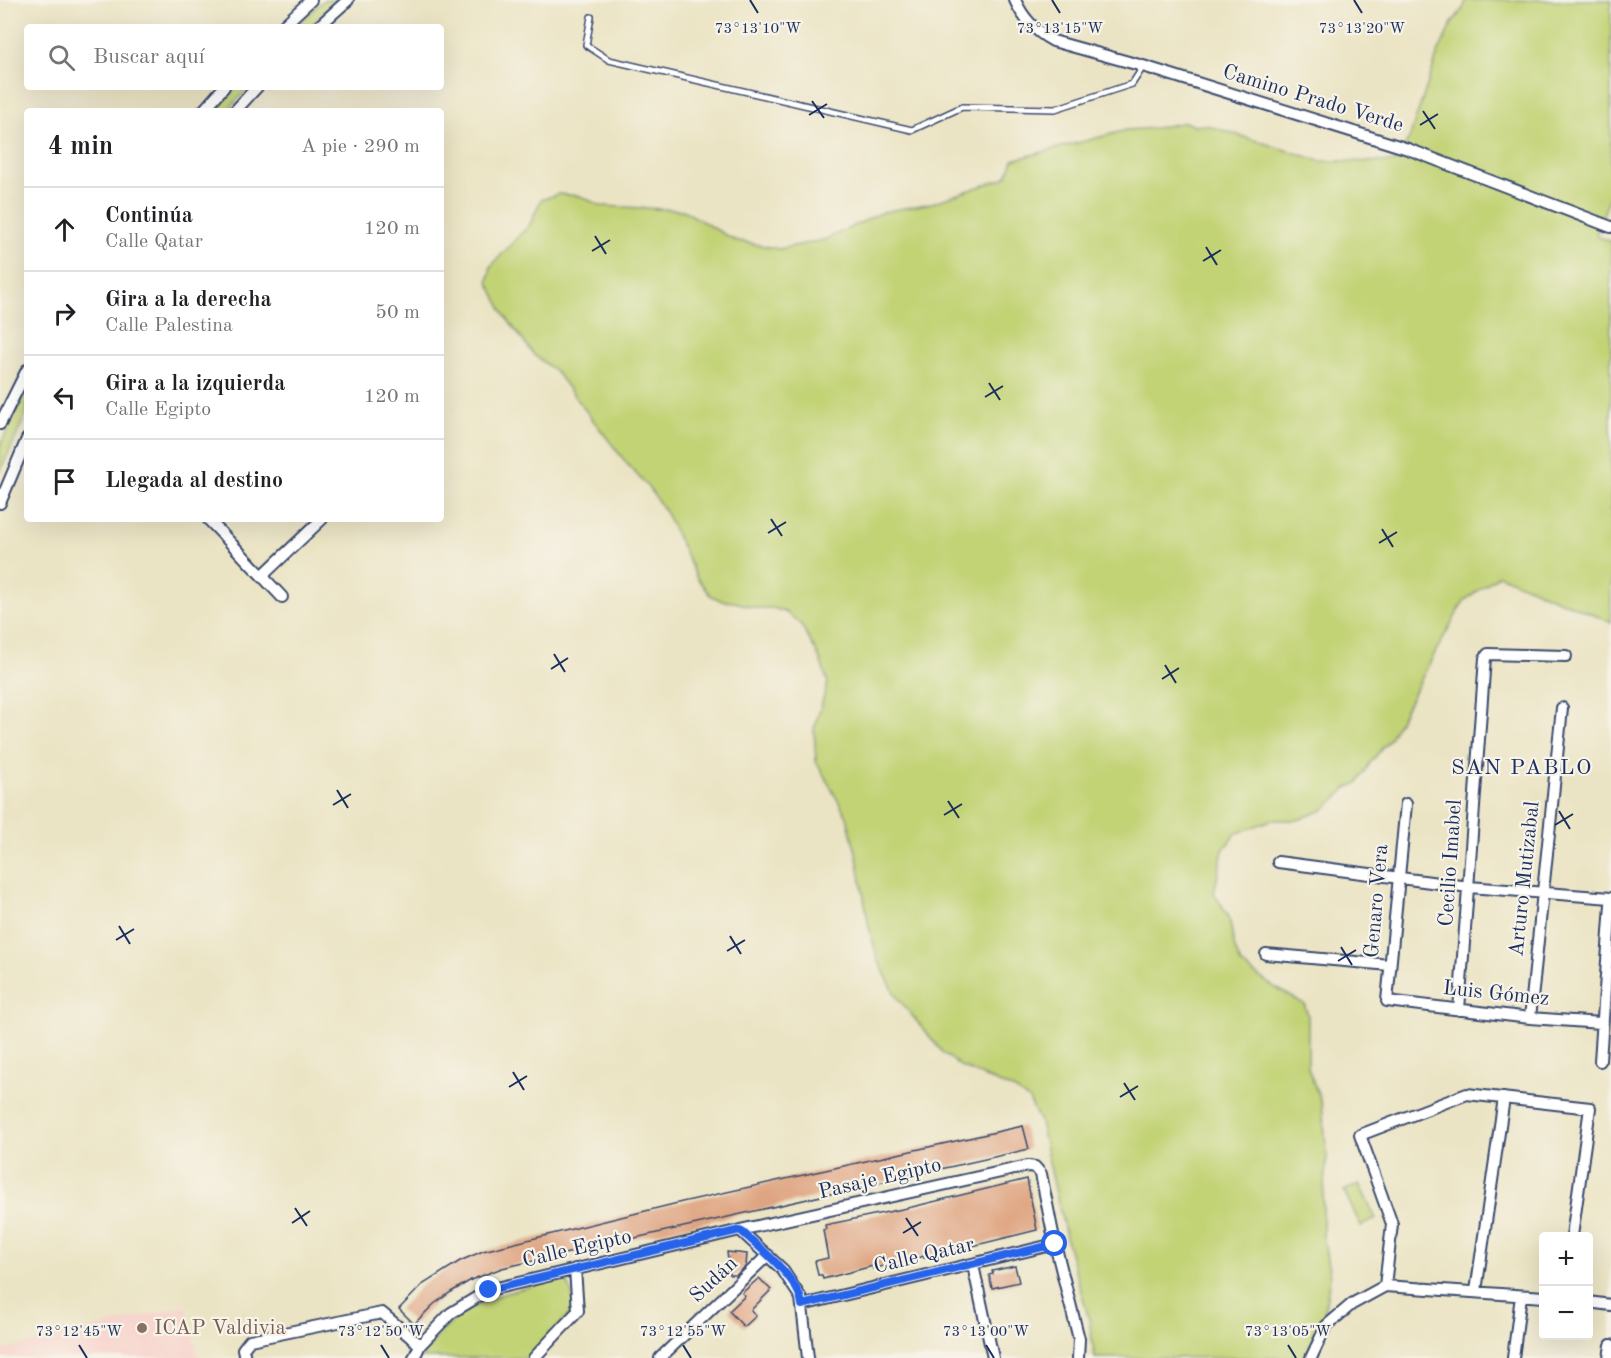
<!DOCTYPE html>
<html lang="es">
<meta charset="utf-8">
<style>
body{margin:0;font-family:"Old Standard TT",serif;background:#f6f6f6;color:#202124}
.controls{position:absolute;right:18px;bottom:18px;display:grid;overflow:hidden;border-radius:6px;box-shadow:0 6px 24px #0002}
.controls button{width:54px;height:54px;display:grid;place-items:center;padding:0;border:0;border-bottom:2px solid #e0e0e0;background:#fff;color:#202124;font:30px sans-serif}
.stop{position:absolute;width:18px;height:18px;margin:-14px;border:4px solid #2563eb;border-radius:50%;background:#fff}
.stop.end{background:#2563eb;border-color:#fff;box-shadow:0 2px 6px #0008}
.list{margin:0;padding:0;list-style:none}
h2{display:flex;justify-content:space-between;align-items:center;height:78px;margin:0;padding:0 24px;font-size:26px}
h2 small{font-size:20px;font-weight:400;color:#757577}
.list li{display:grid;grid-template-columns:39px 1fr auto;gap:18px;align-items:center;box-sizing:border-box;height:84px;padding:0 24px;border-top:2px solid #e0e0e0}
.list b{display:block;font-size:22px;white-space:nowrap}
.list p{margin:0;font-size:20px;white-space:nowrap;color:#757577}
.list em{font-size:20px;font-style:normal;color:#757577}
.icon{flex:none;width:33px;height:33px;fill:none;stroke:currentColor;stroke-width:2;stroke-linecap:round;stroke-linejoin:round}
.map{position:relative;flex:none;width:1611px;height:1358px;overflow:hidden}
.search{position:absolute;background:#fff;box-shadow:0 6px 24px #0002;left:24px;top:24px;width:420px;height:66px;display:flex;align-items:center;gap:15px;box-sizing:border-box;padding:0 21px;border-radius:6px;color:#757577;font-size:22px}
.panel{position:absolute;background:#fff;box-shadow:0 6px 24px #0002;left:24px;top:108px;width:420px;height:414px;border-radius:6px}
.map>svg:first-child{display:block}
</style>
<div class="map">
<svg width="1611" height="1358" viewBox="0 0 1611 1358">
<rect width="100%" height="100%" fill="#f7f3e8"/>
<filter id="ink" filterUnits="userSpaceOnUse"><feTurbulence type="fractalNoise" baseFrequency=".0167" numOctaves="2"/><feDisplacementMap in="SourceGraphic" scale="12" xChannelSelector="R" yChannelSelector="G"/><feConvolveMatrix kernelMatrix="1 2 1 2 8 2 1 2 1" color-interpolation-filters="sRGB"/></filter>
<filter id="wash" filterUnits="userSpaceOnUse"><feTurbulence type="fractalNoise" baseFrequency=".008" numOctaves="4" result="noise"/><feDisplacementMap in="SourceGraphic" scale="24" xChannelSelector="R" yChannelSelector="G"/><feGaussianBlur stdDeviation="1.35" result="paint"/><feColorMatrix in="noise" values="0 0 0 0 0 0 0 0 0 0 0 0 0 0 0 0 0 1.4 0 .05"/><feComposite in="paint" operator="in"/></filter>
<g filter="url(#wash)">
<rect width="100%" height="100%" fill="#ebe4c4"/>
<!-- built -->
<path fill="#f7d0c9" d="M186 1306 198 1358H0V1351Z"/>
<!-- green -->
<path fill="#c2d376" stroke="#6e816a" stroke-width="1.5" d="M324 0H339L309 27H294Z
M1466 0H1611V192L1596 236 1611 241V622L1499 575 1464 601 1436 651 1389 740 1370 763 1358 783 1347 788 1325 809 1298 820H1271L1235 834 1223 850 1214 893 1229 917 1235 949 1241 964 1271 985 1304 1004 1308 1015V1068L1322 1105 1327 1155 1323 1198V1236L1330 1277 1323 1322 1303 1358H1095L1089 1319 1068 1246 1040 1122 1029 1100 1015 1090 962 1067 943 1053 896 996 878 960 869 927 857 857 847 817 816 761 814 729 828 683 820 659 800 623 785 612 773 608H756L735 602 722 601 710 595 697 578 666 513 650 489 628 465 555 371 534 355 505 316 488 282 491 266 530 224 541 200 558 194 580 196 601 206 683 210 734 240 779 249 824 240 883 212 932 203 1002 179 1007 176 1013 160 1127 130 1156 128 1185 122 1194 126 1206 125 1321 161 1395 162 1409 139 1438 53 1452 23 1464 7Z
M235 87H249L227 111H213Z
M27 388V412L0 472V446Z
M1359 1184 1376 1219 1361 1226 1344 1191Z
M566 1278 574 1300V1310L528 1358H421C462 1298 500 1294 566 1278Z"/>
<g id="blocks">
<!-- building -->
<path fill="#dfa481" d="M1023 1126 1029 1149 502 1268 471 1280 451 1292 434 1304 414 1324 399 1309 422 1285 460 1261 483 1251 682 1202Z
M1027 1179 1037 1230 924 1258V1256L907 1261V1259L873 1269V1266L823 1279 822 1275H818L815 1261 828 1258 823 1230 826 1229 825 1225 912 1207Z
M727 1252 747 1254 746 1266 736 1275H730Z
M1015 1266 1019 1282 992 1288 989 1275 993 1274 992 1271Z
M759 1278 771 1290 751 1310 756 1316 744 1327 729 1311 745 1296 742 1293Z"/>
</g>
</g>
<g filter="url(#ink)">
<use href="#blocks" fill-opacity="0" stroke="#3a4a6d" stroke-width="1.5"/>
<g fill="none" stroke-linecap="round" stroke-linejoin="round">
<!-- service casing -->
<g stroke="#3a4a6d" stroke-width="8">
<path id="service" d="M591 17 586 45 609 60 912 130 962 107 1055 109 1132 84 1143 67"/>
</g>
<!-- minor casing -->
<g stroke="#3a4a6d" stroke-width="14">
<path id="minor" d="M1015 0C1023 19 1035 31 1053 41L1143 66 1408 149 1611 227
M282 27 311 0
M318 27 348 0
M203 111 224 87
M235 111 257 87
M0 424 27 370
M0 503 27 439
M208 519 282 597
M262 576 322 519
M1406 804 1387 1001 1530 1018 1601 1023
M1278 862 1469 887 1611 898
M1266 954 1390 965
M1459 1010 1485 658 1488 654 1566 656
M1530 1018 1562 708
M1600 1061 1611 904
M740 1230 782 1269 801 1298 808 1358
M973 1265 993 1358
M1385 1286 1392 1224 1360 1135 1467 1094 1590 1108 1572 1236
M1476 1291 1504 1098
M1588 1302 1611 1305
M802 1305 1055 1244
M245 1358 243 1349 250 1340 382 1313 420 1345
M414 1358 420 1345 451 1313 489 1290 740 1230 1028 1166 1035 1167 1041 1174 1055 1244 1079 1339 1078 1358
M534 1358 578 1311 575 1269
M660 1358 768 1255
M1311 1358 1326 1326 1352 1304 1385 1286 1544 1297
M1513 1358 1521 1296
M1609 1358 1611 1345"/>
</g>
<!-- service -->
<use href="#service" stroke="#fff" stroke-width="5"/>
<!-- minor -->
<use href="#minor" stroke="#fff" stroke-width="10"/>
</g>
</g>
<g fill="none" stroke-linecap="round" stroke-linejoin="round" filter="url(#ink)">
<!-- route -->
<path stroke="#2563eb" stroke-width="8" d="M489 1290 740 1230C759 1247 800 1279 802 1305L1055 1244"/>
</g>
<!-- ticks -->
<path fill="none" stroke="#1b2f5e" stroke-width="2" d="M750 0 758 13M1052 0 1060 13M1354 0 1362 13M812 101 824 118M1423 111 1435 129M809 115 827 104M1420 125 1438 114M595 236 606 254M1206 247 1217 265M592 251 610 240M1203 261 1221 250M989 383 1000 400M985 397 1003 386M771 519 782 536M1382 529 1393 547M768 533 786 522M1379 543 1397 532M554 654 565 672M1165 665 1176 683M551 669 568 658M1162 679 1179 668M337 790 348 808M948 801 959 818M333 805 351 794M1559 811 1570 829M944 815 962 804M1555 825 1573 814M119 926 130 944M730 936 741 954M116 940 134 929M1341 947 1352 965M727 951 745 940M1338 961 1356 950M513 1072 524 1090M1124 1083 1135 1100M509 1087 527 1076M1120 1097 1138 1086M295 1208 307 1226M906 1218 918 1236M292 1223 310 1211M903 1233 921 1222M79 1345 87 1358M381 1345 389 1358M683 1345 691 1358M986 1345 994 1358M1288 1345 1296 1358"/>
<!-- markers -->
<circle fill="#8d6e63" stroke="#f7f3e8" stroke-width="2" cx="142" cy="1328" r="6"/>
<g text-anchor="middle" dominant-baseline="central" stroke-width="4.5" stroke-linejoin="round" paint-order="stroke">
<!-- street labels -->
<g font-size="21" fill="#1b2f5e" stroke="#f7f3e8">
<text transform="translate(1313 99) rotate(17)">Camino Prado Verde</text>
<text transform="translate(1451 863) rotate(-86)">Cecilio Imabel</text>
<text transform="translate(1525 879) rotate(-84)">Arturo Mutizabal</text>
<text transform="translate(1377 901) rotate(-85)">Genaro Vera</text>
<text transform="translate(1496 994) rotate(6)">Luis Gómez</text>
<text transform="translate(880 1179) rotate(-13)">Pasaje Egipto</text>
<text transform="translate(577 1249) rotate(-13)">Calle Egipto</text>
<text transform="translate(924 1256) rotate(-13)">Calle Qatar</text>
<text transform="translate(714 1280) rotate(-43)">Sudán</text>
</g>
<!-- education labels -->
<g font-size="21" fill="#785e54" stroke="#f7f3e8" text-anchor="start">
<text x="154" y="1328">ICAP Valdivia</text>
</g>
<!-- neighbourhood labels -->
<g font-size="22" letter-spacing="1.5" fill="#1b2f5e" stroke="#f7f3e8">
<text x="1522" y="768">SAN PABLO</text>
</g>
</g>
<g font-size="15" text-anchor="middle" fill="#1b2f5e" stroke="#f7f3e8" stroke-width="4.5" stroke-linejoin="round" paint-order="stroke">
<text x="758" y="33">73°13'10"W</text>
<text x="1060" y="33">73°13'15"W</text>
<text x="1362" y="33">73°13'20"W</text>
<text x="79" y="1336">73°12'45"W</text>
<text x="381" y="1336">73°12'50"W</text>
<text x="683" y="1336">73°12'55"W</text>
<text x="986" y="1336">73°13'00"W</text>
<text x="1288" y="1336">73°13'05"W</text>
</g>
</svg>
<div class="controls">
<button>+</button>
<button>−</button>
</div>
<div class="stop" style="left:1055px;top:1244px"></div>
<div class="stop end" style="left:489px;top:1290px"></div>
<div class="search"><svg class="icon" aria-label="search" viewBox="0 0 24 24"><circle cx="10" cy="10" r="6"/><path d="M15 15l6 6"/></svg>Buscar aquí</div>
<section class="panel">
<h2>4 min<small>A pie · 290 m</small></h2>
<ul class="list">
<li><svg class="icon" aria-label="ahead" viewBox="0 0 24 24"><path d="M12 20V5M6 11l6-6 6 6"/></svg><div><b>Continúa</b><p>Calle Qatar</p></div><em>120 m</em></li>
<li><svg class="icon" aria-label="right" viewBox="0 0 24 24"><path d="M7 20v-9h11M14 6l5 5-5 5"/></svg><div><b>Gira a la derecha</b><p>Calle Palestina</p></div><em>50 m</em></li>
<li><svg class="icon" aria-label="left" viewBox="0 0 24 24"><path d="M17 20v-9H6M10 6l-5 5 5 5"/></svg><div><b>Gira a la izquierda</b><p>Calle Egipto</p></div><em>120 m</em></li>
<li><svg class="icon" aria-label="arrive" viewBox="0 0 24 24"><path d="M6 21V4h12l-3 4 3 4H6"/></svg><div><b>Llegada al destino</b></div></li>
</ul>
</section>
</div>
